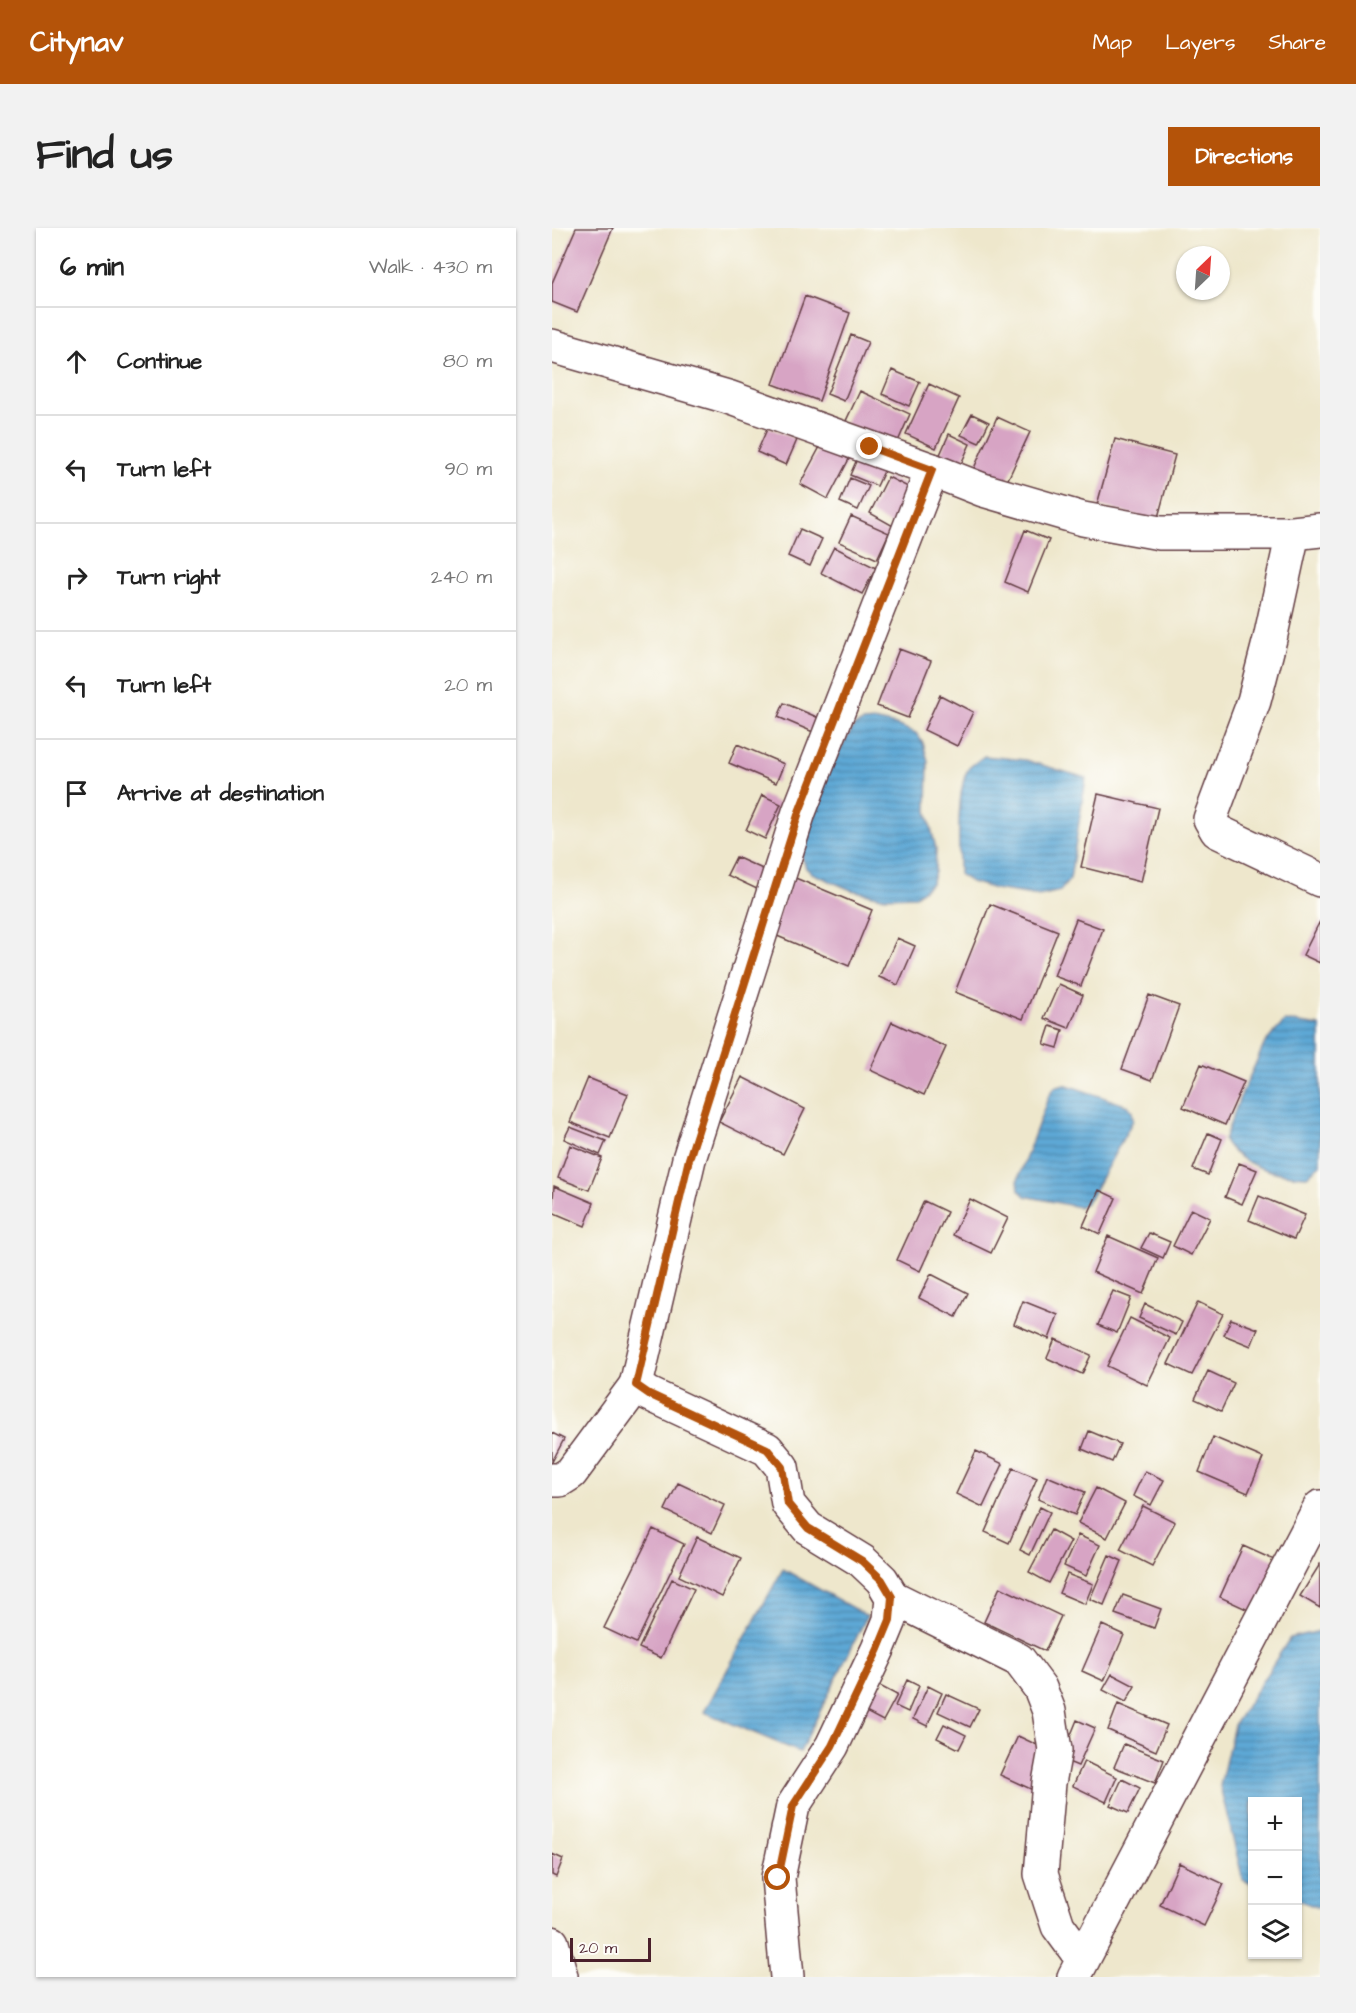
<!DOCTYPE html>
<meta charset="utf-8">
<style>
body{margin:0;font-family:"Architects Daughter",sans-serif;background:#f2f2f2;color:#222}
.controls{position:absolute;right:18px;bottom:18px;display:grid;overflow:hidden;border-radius:0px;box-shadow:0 2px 4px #0004}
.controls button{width:54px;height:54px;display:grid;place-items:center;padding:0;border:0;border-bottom:2px solid #e0e0e0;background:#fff;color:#222;font:30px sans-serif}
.compass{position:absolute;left:624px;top:18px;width:54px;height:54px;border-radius:50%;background:#fff;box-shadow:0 2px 4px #0004;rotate:25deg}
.scale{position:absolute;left:18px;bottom:15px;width:81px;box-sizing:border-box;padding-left:6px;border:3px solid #4a1f2b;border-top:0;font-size:16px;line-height:21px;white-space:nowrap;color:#4a1f2b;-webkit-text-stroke:4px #fdfcf7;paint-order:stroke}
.stop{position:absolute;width:18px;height:18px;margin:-14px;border:4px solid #b45309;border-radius:50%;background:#fff}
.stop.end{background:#b45309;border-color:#fff;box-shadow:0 2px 6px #0008}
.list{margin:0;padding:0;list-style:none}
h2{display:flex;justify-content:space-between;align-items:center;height:78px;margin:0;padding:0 24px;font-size:26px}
h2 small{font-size:20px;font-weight:400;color:#767676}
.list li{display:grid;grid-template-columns:39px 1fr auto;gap:18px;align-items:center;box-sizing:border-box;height:108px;padding:0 24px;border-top:2px solid #e0e0e0}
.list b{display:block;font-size:22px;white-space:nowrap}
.list em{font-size:20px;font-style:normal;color:#767676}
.icon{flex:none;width:33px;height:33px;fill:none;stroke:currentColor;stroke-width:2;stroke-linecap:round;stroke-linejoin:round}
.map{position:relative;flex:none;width:768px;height:1749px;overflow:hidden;border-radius:0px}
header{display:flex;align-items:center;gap:36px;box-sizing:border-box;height:84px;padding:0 30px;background:#b45309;color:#fff}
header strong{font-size:28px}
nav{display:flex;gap:33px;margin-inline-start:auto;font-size:21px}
.intro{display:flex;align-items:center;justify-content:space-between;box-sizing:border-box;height:144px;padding:0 36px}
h1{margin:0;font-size:42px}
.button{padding:15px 27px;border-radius:0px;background:#b45309;color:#fff;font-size:21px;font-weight:700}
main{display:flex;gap:36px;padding:0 36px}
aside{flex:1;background:#fff;border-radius:0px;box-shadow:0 2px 4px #0004}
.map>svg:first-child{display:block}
</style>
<header>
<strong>Citynav</strong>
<nav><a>Map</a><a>Layers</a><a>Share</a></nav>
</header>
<div class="intro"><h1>Find us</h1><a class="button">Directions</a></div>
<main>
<aside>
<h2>6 min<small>Walk · 430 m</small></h2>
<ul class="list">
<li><svg class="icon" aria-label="ahead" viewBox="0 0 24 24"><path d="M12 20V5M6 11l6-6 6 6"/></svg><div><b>Continue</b></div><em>80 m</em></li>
<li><svg class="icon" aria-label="left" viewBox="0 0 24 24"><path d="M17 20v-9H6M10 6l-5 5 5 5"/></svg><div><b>Turn left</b></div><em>90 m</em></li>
<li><svg class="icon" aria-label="right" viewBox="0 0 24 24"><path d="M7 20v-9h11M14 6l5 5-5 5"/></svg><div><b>Turn right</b></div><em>240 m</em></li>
<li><svg class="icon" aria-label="left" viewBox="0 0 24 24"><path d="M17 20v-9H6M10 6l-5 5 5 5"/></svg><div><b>Turn left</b></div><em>20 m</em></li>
<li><svg class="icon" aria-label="arrive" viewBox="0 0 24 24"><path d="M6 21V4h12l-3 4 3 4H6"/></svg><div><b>Arrive at destination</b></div></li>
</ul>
</aside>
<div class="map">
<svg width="768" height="1749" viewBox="0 0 768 1749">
<defs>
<pattern id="water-rules" width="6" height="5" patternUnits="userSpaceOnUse" patternTransform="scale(1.5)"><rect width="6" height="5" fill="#5da8d5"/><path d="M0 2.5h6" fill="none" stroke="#4f88ad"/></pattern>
</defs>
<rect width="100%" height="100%" fill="#fdfcf7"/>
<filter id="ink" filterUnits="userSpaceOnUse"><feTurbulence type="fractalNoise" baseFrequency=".0167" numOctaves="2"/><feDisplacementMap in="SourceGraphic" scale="12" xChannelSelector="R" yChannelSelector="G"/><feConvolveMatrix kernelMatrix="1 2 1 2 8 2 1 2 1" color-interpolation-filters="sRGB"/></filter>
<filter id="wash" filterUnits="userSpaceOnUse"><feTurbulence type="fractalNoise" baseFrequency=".008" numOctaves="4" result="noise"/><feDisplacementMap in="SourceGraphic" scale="24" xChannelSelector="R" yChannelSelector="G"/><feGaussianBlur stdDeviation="1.35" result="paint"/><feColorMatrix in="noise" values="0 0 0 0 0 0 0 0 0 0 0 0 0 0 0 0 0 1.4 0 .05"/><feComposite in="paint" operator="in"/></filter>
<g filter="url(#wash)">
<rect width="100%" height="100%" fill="#eee7cc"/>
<!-- water -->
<path fill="url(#water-rules)" stroke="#546480" stroke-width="1.5" d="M325 493 344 497 364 505 371 515 376 533 375 583 384 621 383 644 379 655 364 668 330 669 299 662 260 645 254 640 249 626 276 543 302 498 311 494Z
M432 528 473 532 534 550 518 651 508 663 487 668 443 661 419 654 407 646C407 623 404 558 417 540 421 536 427 532 432 528Z
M733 793 768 798V937L755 948C726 947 688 939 672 912L687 872 713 815Z
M512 856 576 878 580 883 581 892 540 967 534 975 527 979 473 968 467 962 466 951 497 867 503 859Z
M231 1341 315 1388 248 1524 152 1484Z
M768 1403V1679L767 1680 746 1672V1574H700V1656L691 1652 668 1558 682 1497 738 1410Z"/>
<g id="blocks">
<!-- building -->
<path fill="#d7a4c4" d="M24 0H61L25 84 0 74V55Z
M253 68 298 85 267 173 221 156Z
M299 107 316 114 292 173 275 166Z
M340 142 368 154 357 178 330 166Z
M377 156 407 170 384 220 354 206Z
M308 163 358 186 344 218 293 195Z
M420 186 437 194 427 215 409 207Z
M445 189 478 204 451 262 419 247Z
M216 199 245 212 234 237 205 224Z
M397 206 418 216 404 247 383 238Z
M563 211 623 227 605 293 545 277Z
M269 217 297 231 276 271 248 256Z
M306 229 333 241 325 258 298 247Z
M336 249 360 261 341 298 318 285Z
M298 250 317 258 306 282 288 274Z
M299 288 337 305 325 331 287 314Z
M248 301 270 311 258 338 236 328Z
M473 302 497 312 476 364 453 354Z
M282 319 324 340 310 366 269 345Z
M347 421 379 433 356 490 325 478Z
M388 467 421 484 405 518 372 502Z
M232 475 267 490 261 504 226 489Z
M185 516 232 536 224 555 177 535Z
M546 566 606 580 589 654 529 639Z
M210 567 229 576 213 611 194 602Z
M184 629 215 643 207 662 175 647Z
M241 649 320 682 297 738 218 705Z
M438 676 506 703 471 791 403 764Z
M524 691 551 701 529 758 502 748Z
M768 693V735L751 727Z
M345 710 363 718 346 757 327 749Z
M507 756 531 767 517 800 492 790Z
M597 767 627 778 600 852 570 841Z
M340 794 394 819 372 867 318 842Z
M498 798 511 802 506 820 492 816Z
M649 836 692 854 673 897 631 879Z
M190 849 253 881 231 926 167 894Z
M36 850 76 866 58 910 18 894Z
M18 899 54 913 48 927 12 911Z
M656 905 670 911 656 947 641 941Z
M18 917 50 930 37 962 6 950Z
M687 935 705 942 690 976 673 969Z
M2 958 42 975 33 998 0 984Z
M547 962 564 970 548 1006 531 998Z
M707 968 753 987 742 1011 697 992Z
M418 971 456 990 439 1025 401 1007Z
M372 973 395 984 368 1043 345 1032Z
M639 981 658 990 639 1027 621 1018Z
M597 1005 618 1014 611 1030 589 1020Z
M556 1008 606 1030 591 1066 541 1044Z
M379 1046 416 1065 404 1089 367 1070Z
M561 1063 579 1070 565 1105 546 1097Z
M471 1073 506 1087 497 1111 462 1096Z
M646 1074 671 1086 640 1147 616 1136Z
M593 1076 630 1094 624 1107 587 1090Z
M578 1090 618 1110 595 1157 555 1138Z
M679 1091 706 1101 699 1118 672 1107Z
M503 1111 539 1127 530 1146 495 1130Z
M656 1143 682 1155 669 1183 643 1171Z
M537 1203 568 1216 560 1234 530 1221Z
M0 1205 12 1211 0 1234Z
M661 1209 711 1230 696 1265 647 1244Z
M424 1223 451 1236 431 1279 404 1266Z
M461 1240 485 1250 457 1315 433 1304Z
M593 1243 612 1252 599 1277 581 1268Z
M495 1248 533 1264 523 1287 486 1271Z
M126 1255 173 1277 160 1305 113 1282Z
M544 1260 573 1275 555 1310 526 1295Z
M591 1278 623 1294 600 1338 568 1322Z
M488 1279 498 1284 478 1327 468 1322Z
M101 1301 132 1316 84 1415 52 1400Z
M499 1302 519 1313 497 1355 477 1344Z
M526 1307 548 1317 534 1348 512 1338Z
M145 1309 189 1330 170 1369 127 1348Z
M691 1318 729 1335 705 1386 668 1369Z
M557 1327 570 1333 552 1377 538 1371Z
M768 1336V1380L748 1368Z
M515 1346 541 1356 533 1376 507 1365Z
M120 1351 142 1361 109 1430 87 1420Z
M448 1359 509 1388 493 1423 432 1394Z
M571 1367 609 1381 602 1400 563 1386Z
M550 1397 572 1407 552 1453 530 1443Z
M560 1446 583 1458 574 1474 551 1462Z
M355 1452 367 1458 356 1484 343 1478Z
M324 1456 345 1467 331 1493 310 1482Z
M376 1458 390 1465 375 1498 361 1491Z
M394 1466 427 1481 418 1499 386 1484Z
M566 1476 615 1497 604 1523 556 1502Z
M525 1492 543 1500 526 1538 509 1531Z
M392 1496 414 1507 407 1521 385 1510Z
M466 1508 498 1523 481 1562 448 1547Z
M572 1516 612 1532 603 1555 562 1539Z
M532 1533 565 1549 554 1574 521 1558Z
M570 1551 588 1560 576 1585 558 1577Z
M0 1626 11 1631 4 1649 0 1647Z
M627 1635 672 1656 652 1698 608 1677Z"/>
</g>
</g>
<g filter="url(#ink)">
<use href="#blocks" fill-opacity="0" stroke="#633d43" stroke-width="1.5"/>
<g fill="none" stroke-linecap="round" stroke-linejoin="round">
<!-- minor casing -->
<g stroke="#633d43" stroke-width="36">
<path id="minor" d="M380 242 431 262 531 291 608 305H741L768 302
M741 305 718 411 702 473 658 591 665 603 768 652
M0 1252H8L19 1245 84 1157
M340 1369 467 1432 488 1460 497 1483 503 1522 497 1555 489 1646 506 1698 531 1732
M0 1715 9 1748
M522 1749 768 1279"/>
</g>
<!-- major casing -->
<g stroke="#633d43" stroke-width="36">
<path id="major" d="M0 118 176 169 380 242 247 584 137 931 84 1157 97 1166 215 1221 230 1239 236 1276 256 1300 310 1333 330 1352 340 1369 338 1392 326 1421 280 1518 241 1578 226 1650 235 1749"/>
</g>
<!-- minor -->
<use href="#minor" stroke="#fff" stroke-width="33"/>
<!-- major -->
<use href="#major" stroke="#fff" stroke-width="33"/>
</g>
</g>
<g fill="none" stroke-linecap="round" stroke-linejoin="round" filter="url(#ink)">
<!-- route -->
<path stroke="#b45309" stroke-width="8" d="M226 1650 241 1578 280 1518 326 1421 338 1392 340 1369 330 1352 310 1333 256 1300 236 1276 230 1239 215 1221 97 1166 84 1157 137 931 247 584 380 242 318 219"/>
</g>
</svg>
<div class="controls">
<button>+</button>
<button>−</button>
<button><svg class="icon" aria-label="layers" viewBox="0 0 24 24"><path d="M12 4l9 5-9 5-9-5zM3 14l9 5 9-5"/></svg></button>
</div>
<svg class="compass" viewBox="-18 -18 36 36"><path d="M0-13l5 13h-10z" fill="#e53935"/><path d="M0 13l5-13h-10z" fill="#767676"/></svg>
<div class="scale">20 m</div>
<div class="stop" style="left:226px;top:1650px"></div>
<div class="stop end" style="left:318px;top:219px"></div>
</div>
</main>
